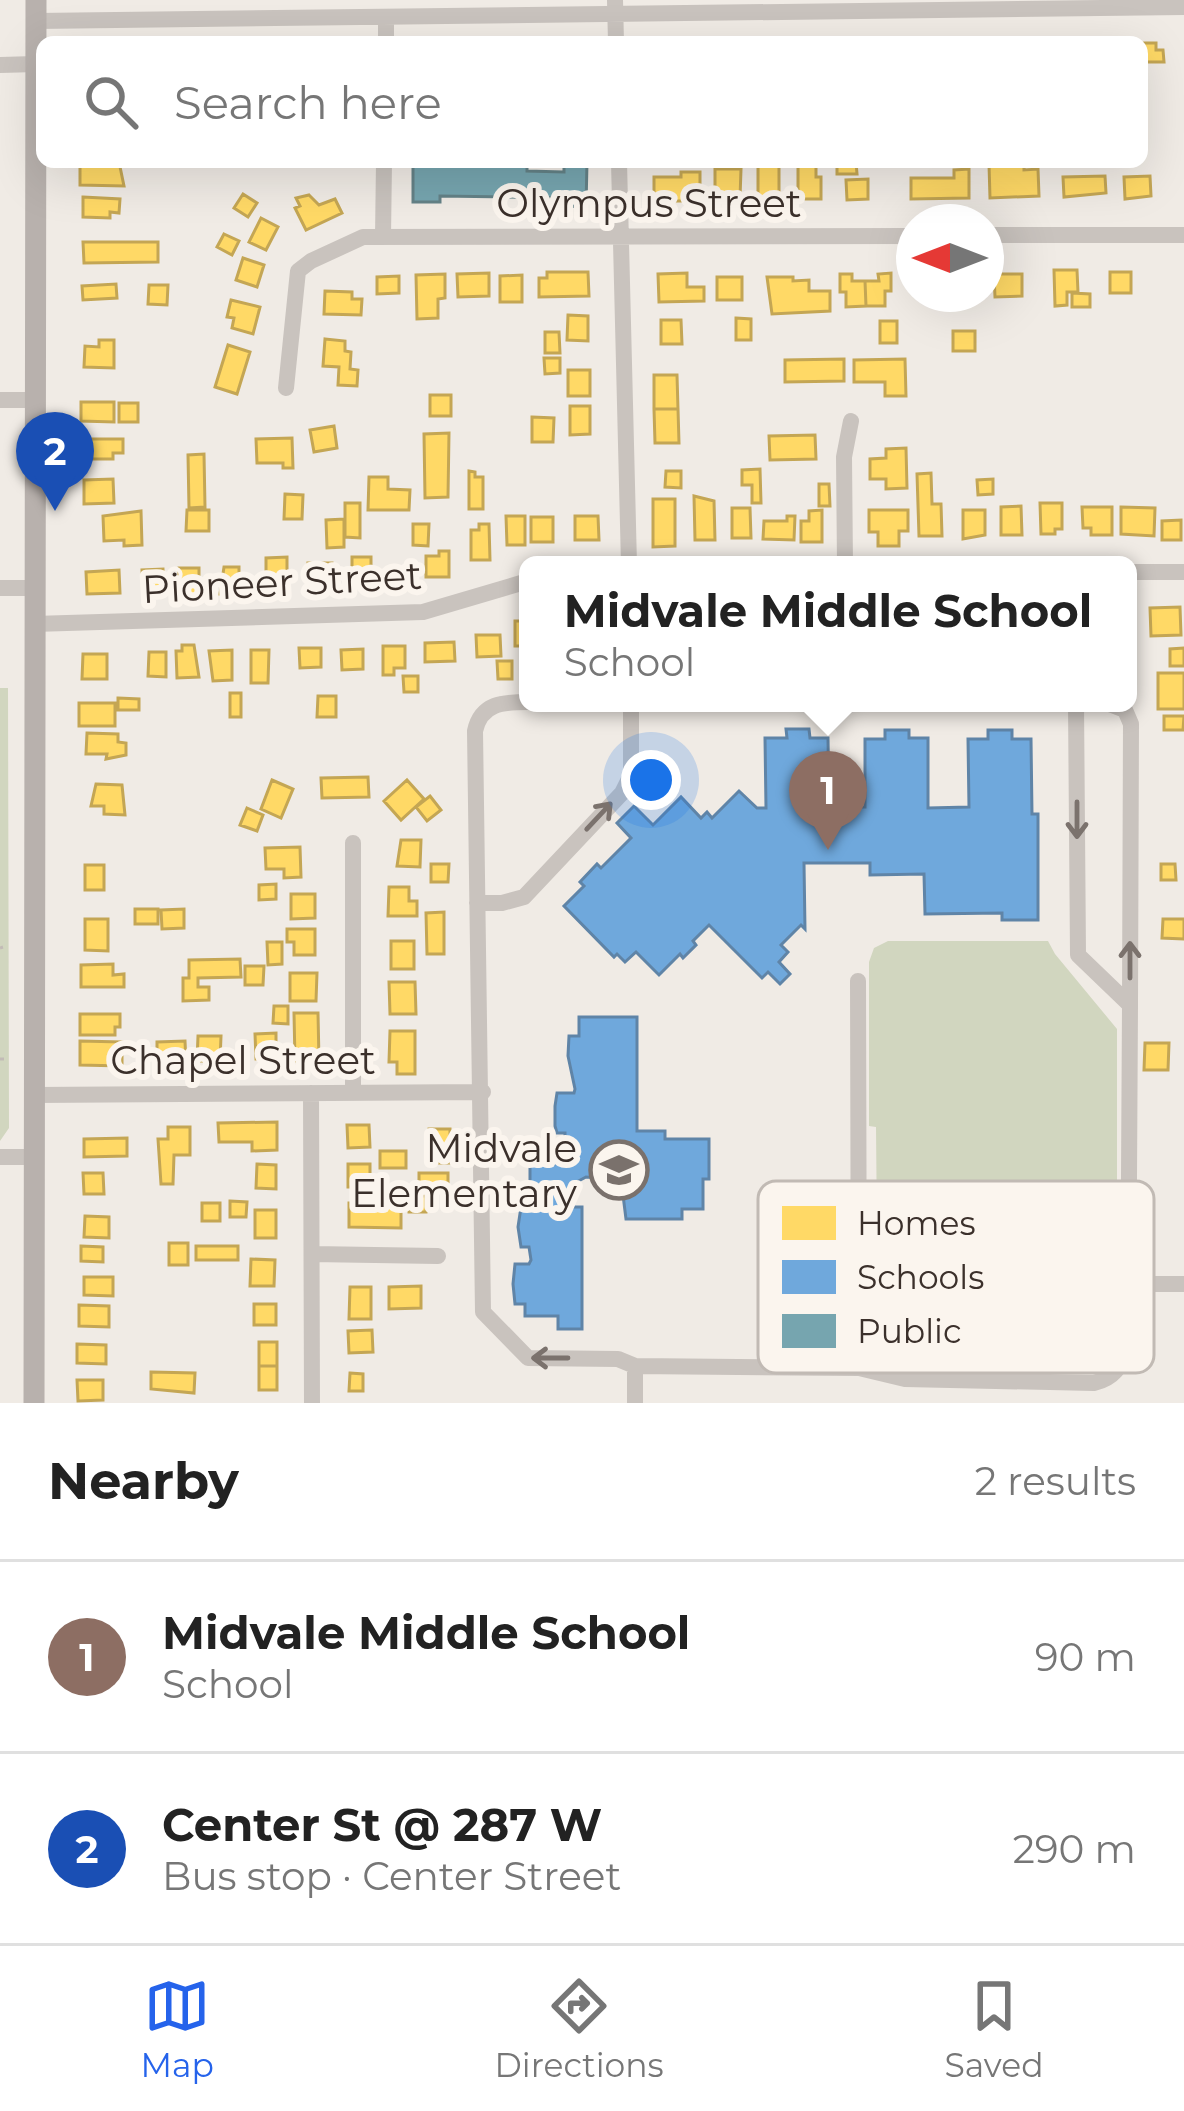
<!DOCTYPE html>
<meta charset="utf-8">
<style>
body{margin:0;font-family:Montserrat,sans-serif;background:#f2f2f2;color:#222}
.compass{position:absolute;left:896px;top:204px;width:108px;height:108px;border-radius:50%;background:#fff;box-shadow:0 12px 48px #0002;rotate:270deg}
.you{position:absolute;left:651px;top:780px;width:42px;height:42px;margin:-30px;border:9px solid #fff;border-radius:50%;background:#1a73e8;box-shadow:0 0 0 18px #1a73e833}
.badge{display:grid;place-items:center;width:78px;height:78px;border-radius:50%;background:#2563eb;color:#fff;font-size:39px;font-weight:700}
.pin{position:absolute;translate:-50% -99px;filter:drop-shadow(0 3px 6px #0008)}
.pin::after{content:'';position:absolute;top:63px;width:42px;height:36px;background:inherit;clip-path:polygon(0 0,100% 0,50% 100%)}
.popup{position:absolute;left:519px;top:556px;width:618px;height:156px;box-sizing:border-box;display:grid;place-content:center;border-radius:18px;background:#fff;filter:drop-shadow(0 3px 9px #0005);font-size:39px;white-space:nowrap;color:#767676}
.popup b{font-size:45px;color:#222}
.popup::after{content:'';position:absolute;left:50%;top:100%;margin-left:-24px;border:24px solid transparent;border-top-color:#fff}
.list{margin:0;padding:0;list-style:none}
h2{display:flex;justify-content:space-between;align-items:center;height:156px;margin:0;padding:0 48px;font-size:51px}
h2 small{font-size:39px;font-weight:400;color:#767676}
.list li{display:grid;grid-template-columns:78px 1fr auto;gap:36px;align-items:center;box-sizing:border-box;height:192px;padding:0 48px;border-top:3px solid #e0e0e0}
.list b{display:block;font-size:45px;white-space:nowrap}
.list p{margin:0;font-size:39px;white-space:nowrap;color:#767676}
.list em{font-size:39px;font-style:normal;color:#767676}
.icon{flex:none;width:66px;height:66px;fill:none;stroke:currentColor;stroke-width:2;stroke-linecap:round;stroke-linejoin:round}
.map{position:relative;flex:none;width:1184px;height:1403px;overflow:hidden}
.search{position:absolute;background:#fff;box-shadow:0 12px 48px #0002;left:36px;right:36px;top:36px;height:132px;display:flex;align-items:center;gap:30px;box-sizing:border-box;padding:0 42px;border-radius:18px;color:#767676;font-size:45px}
.sheet{height:540px;background:#fff}
nav{display:flex;justify-content:space-around;align-items:center;box-sizing:border-box;height:168px;border-top:3px solid #e0e0e0;background:#fff;font-size:33px;color:#767676}
nav a{display:grid;justify-items:center;gap:6px}
nav .on{color:#2563eb}
.map>svg:first-child{display:block}
</style>
<div class="map">
<svg width="1184" height="1403" viewBox="0 0 1184 1403">
<rect width="100%" height="100%" fill="#f0ebe5"/>
<!-- green -->
<path fill="#d1d6bf" d="M0 688H8L9 1128 0 1141Z
M888 941H1048L1055 954 1117 1029V1321L1105 1348 1083 1361 910 1359V1346L886 1345 878 1338 876 1127 869 1126V962L874 948Z"/>
<!-- homes -->
<path fill="#ffd966" stroke="#c4a654" stroke-width="3" d="M1142 43H1156V50H1163L1164 62H1142Z
M80 162H119L124 186 80 185Z
M837 162H856L857 174H837Z
M1009 162H1024V170L1038 169 1039 196 990 198 989 164Z
M758 166H779V199H758Z
M798 166H816V177H821V199H798Z
M715 169H741L740 198H715Z
M969 169V198L911 199V178H954V170Z
M681 172H700V201H654V177H681Z
M1105 176 1106 193 1064 197 1063 177Z
M1150 176 1151 196 1125 199 1124 177Z
M868 179V199L847 200 846 180Z
M243 194 257 203 248 217 234 208Z
M309 195 319 205 335 199 342 213 306 230 295 208 300 206 296 198Z
M83 197 120 199 119 213 110 212V218L83 217Z
M261 218 278 227 266 250 249 242Z
M224 234 239 241 232 255 217 247Z
M83 242H158V262L84 263Z
M243 258 264 265 257 287 236 280Z
M1054 270H1077L1078 292H1067V305L1055 306Z
M547 272H588L589 296 539 297V278H547Z
M1110 272H1131V293H1110Z
M489 273V296L458 297 457 274Z
M687 273V287H704V301L659 302 658 274Z
M891 273V291H885V306H866L865 281H879L878 274Z
M445 274V298L438 299V318L417 319 416 275Z
M840 274H852V281H865L866 306 846 307V292H840Z
M994 274H1022V296L995 297Z
M522 275V302H500V276Z
M399 276V293L377 294V277Z
M717 277H742V300H717Z
M767 277H793V281L809 280V291H830V311L772 314Z
M116 284 117 298 83 300 82 286Z
M149 285H168L167 305 148 304Z
M325 291 352 292V299H362L361 315 324 314Z
M1072 293 1090 294V307H1072Z
M231 300 260 307 253 334 232 328 234 318 227 317Z
M568 315 588 316V341L567 340Z
M736 318 751 319V340H736Z
M661 320H681L682 344H661Z
M880 321H897V343H880Z
M953 331H975V351H953Z
M545 332H559L560 353H545Z
M325 339 345 341V351L351 352 350 369 358 370 357 386 338 385 339 367 323 366Z
M99 340H114V368L84 367 85 346 99 347Z
M228 345 250 352 237 394 215 387Z
M544 358H560V373L545 374Z
M844 359V381L785 382V360Z
M905 359 906 396H885V382H854V360Z
M568 370H590V396H568Z
M654 375H677L678 409H654Z
M430 395H451V416H430Z
M81 402H114V422L81 421Z
M119 403H138V422H119Z
M570 406H590V434L570 435Z
M654 409H678L679 443H655Z
M532 417 554 418 553 442H532Z
M334 426 337 448 314 452 310 430Z
M449 433 448 497 425 498 424 434Z
M815 435 816 459 770 460 769 436Z
M292 438 293 468H283V463H257L256 439Z
M82 439H123V453H113V459H82Z
M906 448 907 488 886 489V479H870V459L886 458V449Z
M204 454 205 507 189 508 188 455Z
M760 469 761 503H752V485H742V470Z
M469 471 475 472V477H483V509H469Z
M666 471H681V488L665 487Z
M931 473 932 504H941L942 536H919L917 474Z
M369 477H388V489L410 490 409 510H368Z
M113 479 114 503 84 504V480Z
M993 479V494L978 495 977 480Z
M819 484H829L830 506H819Z
M285 494 303 495 302 519H284Z
M694 496 714 501 715 540H695Z
M653 499H675V546L653 547Z
M345 503H360V538L345 537Z
M1040 503H1062V529H1055V534H1041Z
M1021 506 1022 535H1001V507Z
M1082 507H1112V535H1091V528H1083Z
M1121 507 1155 508 1154 536 1121 534Z
M732 508H750L751 538H732Z
M187 510H209V531H186Z
M822 510V542H801V521H809V511Z
M869 510H908V531H899V546H878V532H869Z
M963 510H985V535L963 539Z
M141 511 142 545 124 546V540L104 541 103 516Z
M506 516H525V545H507Z
M575 516H598L599 540H575Z
M787 516H795L794 540 763 539 764 521H787Z
M531 517H553V542H531Z
M344 519V547L327 548 326 520Z
M1181 520V540H1162V521Z
M413 524H429L428 546 413 545Z
M479 524H489L490 560H471V530H479Z
M439 551H449V577H426V556H439Z
M287 557V588H266V558Z
M352 557H371V587H352Z
M308 563H332V586L309 587Z
M224 567H239V595L220 594Z
M179 568H199V596H179Z
M163 569 164 595 143 596 142 570Z
M119 570 120 593 87 594 86 572Z
M1180 607 1181 635 1151 636 1150 608Z
M515 621H528V646H515Z
M476 635H500L501 656 477 657Z
M454 642 455 661 425 662V643Z
M182 645H194L199 677 177 678 176 651H182Z
M383 646H405V668H394V675H383Z
M299 648H321V667L300 668Z
M1184 648V666H1170V649Z
M363 649V669L342 670 341 650Z
M232 650V680L213 681 209 651Z
M251 650H269L268 683H251Z
M149 652H166V677L148 676Z
M83 654H107V679H82Z
M497 661H512V679H498Z
M1158 673H1184V709H1158Z
M403 676H418V692H404Z
M230 693H241V717H230Z
M318 696H336V717H317Z
M118 698 139 699V710H118Z
M79 703H115V726H79Z
M1164 716H1184L1183 730H1164Z
M87 733 118 734V742L126 743V755L106 759 107 754H86Z
M368 777 369 797 322 798 321 778Z
M272 780 293 789 281 818 261 809Z
M407 780 424 799 401 820 384 801Z
M96 784 122 785 125 815 104 814V806H91Z
M430 796 441 810 427 821 416 807Z
M247 808 263 815 257 831 240 825Z
M401 840H421L420 867 397 866Z
M300 847 301 877 284 878V869H266L265 848Z
M431 864H449L448 882H431Z
M1161 864H1175L1176 880H1161Z
M85 865H104V890H85Z
M276 884V899L259 900V885Z
M389 887H409V901H417V916H388Z
M291 894H315V918L291 919Z
M135 909H158V924H135Z
M184 909V928L162 929 161 910Z
M444 912V954H427L426 913Z
M85 919H108V951L85 950Z
M1163 919H1184V939L1162 938Z
M287 929H315V955H294V942H287Z
M391 941H414V969H391Z
M267 942H282V964L268 965Z
M240 959 241 977 198 978V987H209V1000L183 1001V978H189V960Z
M113 964V975L124 974V987H81V965Z
M245 966H264L263 985H245Z
M290 973H317L316 1001H290Z
M389 982H415L416 1014H390Z
M274 1006H288V1024L273 1023Z
M294 1013H318L319 1061H295Z
M80 1014H120V1027H115V1035H80Z
M390 1031H415V1074H397V1062H389Z
M276 1033V1059H256L255 1034Z
M198 1036H221L220 1061H197Z
M80 1041 122 1042V1066L80 1065Z
M185 1041 186 1063 157 1064V1042Z
M1145 1043H1169L1168 1070H1144Z
M277 1122V1150L252 1151V1142H219L218 1123Z
M347 1125H369L370 1147 348 1148Z
M168 1127H190V1155H174L173 1184H161L158 1139H168Z
M429 1129H450V1163H429Z
M127 1138V1156L84 1157V1139Z
M380 1151H406V1168H380Z
M257 1164 276 1165V1189L256 1188Z
M348 1164H370V1187H348Z
M83 1173H103L104 1194H84Z
M419 1173H448V1192H419Z
M365 1196 384 1197V1203H401V1228L349 1227V1203H365Z
M409 1196H426V1212H409Z
M230 1201 247 1202 246 1217H230Z
M202 1203H220V1221H202Z
M255 1210H276V1238H255Z
M85 1216 109 1217V1238L84 1237Z
M169 1243H188V1265H169Z
M81 1246 103 1247V1262L81 1261Z
M196 1246H238V1260H196Z
M251 1259 275 1260 274 1286H250Z
M84 1277H113V1296L84 1295Z
M421 1286V1308L389 1309V1287Z
M350 1287H371V1319H349Z
M254 1304H276V1325H254Z
M79 1305 109 1306V1327L79 1326Z
M372 1330 373 1352 349 1353 348 1331Z
M259 1342H277V1366H259Z
M77 1344 106 1345V1364L77 1363Z
M259 1366H277V1390H259Z
M151 1372 195 1373 194 1393 151 1389Z
M350 1373 363 1374V1391H349Z
M77 1380H103V1400L78 1401Z"/>
<!-- schools -->
<path fill="#6fa8dc" stroke="#5f84a7" stroke-width="3" d="M786 729H809L810 738H828L829 807H865V739H885V730H909V738H928V808L969 807 968 739H988V730H1012V739H1031L1032 814H1038V920H1002V913L925 914 924 874 870 875V863H804L805 929 801 925 781 945 788 952 779 962 790 974 780 984 768 972 762 978 709 925 693 941 696 945 683 958 680 954 659 975 636 952 625 962 617 954 614 957 564 906 584 886 580 882 597 864 601 868 631 838 617 823 634 806 653 825 681 797 701 818 707 812 712 818 739 791 757 808H766L765 738H787Z
M579 1017H637V1131H665V1139H709V1179H703V1209H682V1219H626L623 1195 608 1179 586 1177 571 1185 561 1207H582V1329H558V1316H525V1304H515L513 1284 515 1264H529L531 1260 529 1247H521L518 1227 521 1207H530V1163L554 1164V1148L565 1146V1133H557L555 1126V1106L557 1093H574L575 1089 568 1056 569 1036H579Z"/>
<!-- public -->
<path fill="#76a5af" stroke="#648287" stroke-width="3" d="M413 162H527V171L564 172V162H587L586 207 565 206V198L440 196V202H413Z"/>
<g fill="none" stroke-linecap="round" stroke-linejoin="round">
<!-- path -->
<path stroke="#c2bbb6" stroke-width="3" stroke-dasharray="6 6" stroke-linecap="butt" d="M0 948 3 947
M0 1059H4"/>
<!-- minor -->
<path stroke="#c9c3be" stroke-width="16" d="M615 0 616 42
M36 21 1184 7
M386 42V17
M0 65 36 64
M619 162 629 565
M986 235H1184
M383 237 384 162
M286 388 298 271 311 261 363 237 914 236
M0 400H36
M845 565 844 457 851 421
M1128 572H1184
M0 588H35
M34 624 423 612 528 581
M528 702C503 702 481 703 475 731L483 1312 528 1358 618 1359 635 1366 859 1368 905 1379 1094 1383C1114 1378 1121 1367 1128 1347L1130 1005
M1076 703 1078 955 1130 1005 1131 724 1125 710 1107 703
M353 843V1093
M477 903H502L524 897 622 793 631 775V703
M858 981 859 1368
M311 1093 312 1403
M35 1095 483 1092
M0 1157H35
M312 1254 438 1256
M1128 1284H1184
M635 1403V1366"/>
<!-- major -->
<path stroke="#b8b1ad" stroke-width="21" d="M34 1403 36 0"/>
</g>
<!-- one-way arrows -->
<defs><path id="oneway-shaft" d="M-6 0H5M1.5-3L5.5 0L1.5 3" fill="none" stroke-width="1.6" stroke-linecap="round" stroke-linejoin="round" transform="scale(3)"/></defs>
<g stroke="#7b726d">
<use href="#oneway-shaft" transform="translate(599 816) rotate(-47)"/>
<use href="#oneway-shaft" transform="translate(1077 820) rotate(90)"/>
<use href="#oneway-shaft" transform="translate(1130 960) rotate(-90)"/>
<use href="#oneway-shaft" transform="translate(550 1358) rotate(-180)"/>
</g>
<!-- icons -->
<defs>
<g id="school-ring" transform="scale(3)"><circle r="9.5" fill="#fbf5ee" stroke="#7a716c" stroke-width="1.5"/><path d="M0-5L7-2L0 1L-7-2ZM-4 1L0 2.5L4 1V4Q0 6-4 4Z" fill="#7a716c"/></g>
</defs>
<g fill-rule="evenodd">
<use href="#school-ring" x="619" y="1170"/>
</g>
<g text-anchor="middle" dominant-baseline="central" stroke-width="12" stroke-linejoin="round" paint-order="stroke">
<!-- street labels -->
<g font-size="39" fill="#3b302b" stroke="#fbf5ee">
<text x="649" y="203">Olympus Street</text>
<text transform="translate(282 582) rotate(-3)">Pioneer Street</text>
<text x="243" y="1060">Chapel Street</text>
</g>
<!-- poi labels -->
<g font-size="39" fill="#3b302b" stroke="#fbf5ee" text-anchor="end">
<text x="577" y="1148">Midvale<tspan x="577" dy="45">Elementary</tspan></text>
</g>
</g>
<!-- legend -->
<rect x="758" y="1181" width="396" height="192" rx="18" fill="#fbf5ee" stroke="#c1bab4" stroke-width="3"/>
<rect x="782" y="1206" width="54" height="34" fill="#ffd966"/>
<rect x="782" y="1260" width="54" height="34" fill="#6fa8dc"/>
<rect x="782" y="1314" width="54" height="34" fill="#76a5af"/>
<g font-size="33" fill="#3b302b">
<text x="857" y="1235">Homes</text>
<text x="857" y="1289">Schools</text>
<text x="857" y="1343">Public</text>
</g>
</svg>
<svg class="compass" viewBox="-18 -18 36 36"><path d="M0-13l5 13h-10z" fill="#e53935"/><path d="M0 13l5-13h-10z" fill="#767676"/></svg>
<div class="you"></div>
<div class="pin badge" style="left:828px;top:850px;background:#8d6e63">1</div>
<div class="popup"><b>Midvale Middle School</b>School</div>
<div class="pin badge" style="left:55px;top:511px;background:#1a4fb4">2</div>
<div class="search"><svg class="icon" aria-label="search" viewBox="0 0 24 24"><circle cx="10" cy="10" r="6"/><path d="M15 15l6 6"/></svg>Search here</div>
</div>
<section class="sheet">
<h2>Nearby<small>2 results</small></h2>
<ul class="list">
<li><span class="badge" style="background:#8d6e63">1</span><div><b>Midvale Middle School</b><p>School</p></div><em>90 m</em></li>
<li><span class="badge" style="background:#1a4fb4">2</span><div><b>Center St @ 287 W</b><p>Bus stop · Center Street</p></div><em>290 m</em></li>
</ul>
</section>
<nav>
<a class="on"><svg class="icon" aria-label="map" viewBox="0 0 24 24"><path d="M3 6l6-2 6 2 6-2v14l-6 2-6-2-6 2zM9 4v14M15 6v14"/></svg>Map</a>
<a><svg class="icon" aria-label="directions" viewBox="0 0 24 24"><path d="M12 3l9 9-9 9-9-9zM9 14v-3h6M13 9l2 2-2 2"/></svg>Directions</a>
<a><svg class="icon" aria-label="saved" viewBox="0 0 24 24"><path d="M7 4h10v16l-5-4-5 4z"/></svg>Saved</a>
</nav>
